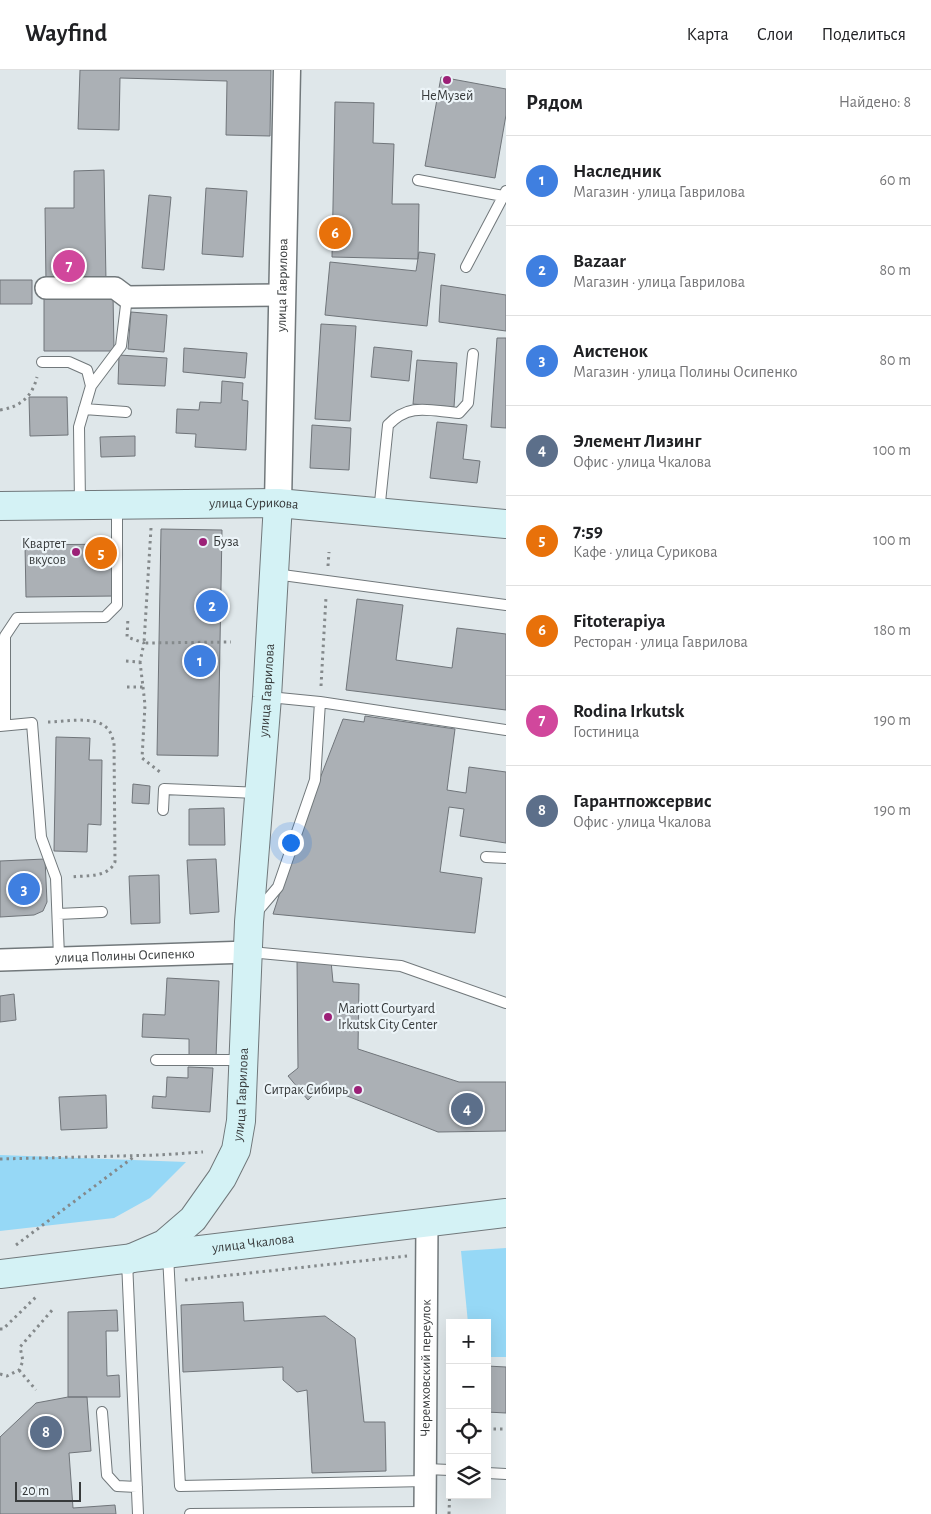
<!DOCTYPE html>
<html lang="ru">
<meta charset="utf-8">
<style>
body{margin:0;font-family:"Alegreya Sans",sans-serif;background:#f6f6f6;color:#202124}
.controls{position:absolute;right:15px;bottom:15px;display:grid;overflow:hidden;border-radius:0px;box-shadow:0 5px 20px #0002}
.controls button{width:45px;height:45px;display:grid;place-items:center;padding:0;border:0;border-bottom:1px solid #e0e0e0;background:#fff;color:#202124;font:25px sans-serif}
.scale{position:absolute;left:15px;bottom:12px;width:66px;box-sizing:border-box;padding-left:5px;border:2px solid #373a3b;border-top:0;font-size:14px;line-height:18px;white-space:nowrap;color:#373a3b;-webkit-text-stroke:4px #ecf4f8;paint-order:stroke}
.you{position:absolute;left:290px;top:772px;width:18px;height:18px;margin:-12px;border:4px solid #fff;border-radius:50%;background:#1a73e8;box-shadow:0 0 0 8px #1a73e833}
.badge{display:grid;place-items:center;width:32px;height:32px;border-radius:50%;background:#9c2077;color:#fff;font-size:16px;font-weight:700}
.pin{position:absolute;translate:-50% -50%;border:2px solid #fff;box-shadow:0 1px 5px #0006}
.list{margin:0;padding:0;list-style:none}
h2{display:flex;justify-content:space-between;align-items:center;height:65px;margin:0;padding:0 20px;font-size:21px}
h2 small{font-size:16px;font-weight:400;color:#757577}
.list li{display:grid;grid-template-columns:32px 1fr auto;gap:15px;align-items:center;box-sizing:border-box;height:90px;padding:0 20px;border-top:1px solid #e0e0e0}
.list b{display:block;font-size:19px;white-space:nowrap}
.list p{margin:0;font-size:16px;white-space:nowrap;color:#757577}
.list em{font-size:16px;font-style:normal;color:#757577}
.icon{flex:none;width:28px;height:28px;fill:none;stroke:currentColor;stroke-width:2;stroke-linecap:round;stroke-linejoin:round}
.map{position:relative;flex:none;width:506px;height:1444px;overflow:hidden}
header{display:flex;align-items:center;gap:30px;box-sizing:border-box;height:70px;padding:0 25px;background:#fff;border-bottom:1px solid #e0e0e0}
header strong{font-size:24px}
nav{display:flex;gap:28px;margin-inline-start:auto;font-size:18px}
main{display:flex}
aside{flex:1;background:#fff}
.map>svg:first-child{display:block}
</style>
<header>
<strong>Wayfind</strong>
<nav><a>Карта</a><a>Слои</a><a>Поделиться</a></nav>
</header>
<main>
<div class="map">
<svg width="506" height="1444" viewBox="0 0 506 1444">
<rect width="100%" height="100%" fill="#dfe7ea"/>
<!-- green -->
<path fill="#96d8f6" d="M0 1085 186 1092 150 1128 114 1148 0 1161Z
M506 1178V1287H487V1253H468L461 1181Z"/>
<!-- building -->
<path fill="#abb0b5" stroke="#70757a" d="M80 0H271L270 66 226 65 227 11 120 8 119 60 78 59Z
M441 7 506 19V45L495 108 425 96Z
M335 32 374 33 373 73 394 74 392 134H419L418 189 332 187Z
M104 100 106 211 46 212 45 138H74V101Z
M206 118 247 121 243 187 202 184Z
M149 125 171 127 164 200 142 198Z
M419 182 435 184 427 256 325 245 330 192 416 201Z
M0 210H32V234H0Z
M441 215 506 225V261L439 252Z
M44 224H113L114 281H44Z
M131 242 167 245 164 282 128 279Z
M321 254 356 256 350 351 315 349Z
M497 268H506V358L491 357Z
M374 277 412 281 409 311 371 307Z
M184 278 247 283 245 308 183 302Z
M119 285 167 288 165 316 118 314Z
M417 290 457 293 454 337 413 334Z
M222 311 243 313 242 330 248 331 246 380 195 377 196 364 176 363 177 339 199 340 200 332 221 333Z
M29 327H67L68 365 30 366Z
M437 352 467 355 463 389 480 391 477 413 430 408Z
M312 355 351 358 349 400 310 398Z
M135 366V386L101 387 100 367Z
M161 459 222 460 218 686 157 685Z
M114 474 115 526 26 527 25 475Z
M357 529 403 535 396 590 452 598 457 558 506 564V640L346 620Z
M365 646 455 659 447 720 466 723 469 697 506 702V773L460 766 464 739 449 737 440 802 482 808 475 863 273 844 302 755 343 649 364 652Z
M56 667 90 668 89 690H102L101 755 88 754 87 782 54 781Z
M133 714 150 716 149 734 132 733Z
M224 738 225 775H189V739Z
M45 789 47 832 43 841 34 845 0 847V791Z
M216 789 219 842 190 844 187 790Z
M159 805 160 853 131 854 129 806Z
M297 888 331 891 333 912 359 914 358 979 459 1012H506V1061L438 1062 322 1016 308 1030 288 1006 298 998Z
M167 908 219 911 216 988 189 987V969L142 967 143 944 165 945Z
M14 924 16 950 0 952V926Z
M188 997 213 998 210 1042 152 1038 153 1026 166 1027 167 1007 188 1008Z
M106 1025 107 1058 61 1060 59 1027Z
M243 1232 244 1251 325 1246 355 1268 364 1352H385L386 1401 312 1403 307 1320 297 1322 283 1310V1297L183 1302 181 1235Z
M117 1240 118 1261H106L107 1306 119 1305 120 1327H68V1242Z
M487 1296 506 1297V1343L487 1342Z
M68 1327H87L91 1381 69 1383 73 1438 115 1435 116 1444H0V1367L36 1333Z"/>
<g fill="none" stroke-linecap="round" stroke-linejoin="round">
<!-- service casing -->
<g stroke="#71787b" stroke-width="12">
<path id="service" d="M418 110 503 126
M466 197 506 121
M42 292H69L87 300 91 316
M84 339 126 342
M80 434 79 357 91 316 121 276 127 227
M379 442 388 355C410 332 430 341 459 343L468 333 473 284
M275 504 506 535
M269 627 320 632 506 660
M5 655V566L17 548 105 547 117 535V435
M0 656 32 653 41 767 56 808 59 887
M163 740 164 719 259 723
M486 787 506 788
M256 843 278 817 315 710 320 632
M58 844 102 842
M250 882 401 896 506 933
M156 990H243
M168 1185 180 1416 426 1411
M127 1191 138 1444
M102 1342 107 1405 117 1416 137 1417
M426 1399 450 1400
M487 1403 506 1404
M190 1444 425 1442"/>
</g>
<!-- minor casing -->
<g stroke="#71787b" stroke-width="24">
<g id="minor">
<path d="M46 218H115L127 227 283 225"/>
<path id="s1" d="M0 890 249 882"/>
<path id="s2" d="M425 1444 427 1153"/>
</g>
</g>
<!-- tertiary casing -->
<g stroke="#71787b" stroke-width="29">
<g id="tertiary">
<path id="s3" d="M278 433 287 0"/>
</g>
</g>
<!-- secondary casing -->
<g stroke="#71787b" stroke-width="30">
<g id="secondary">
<path id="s4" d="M0 436 278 433 506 454"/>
<path id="s5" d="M127 1190 164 1174 193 1149 222 1108 236 1080 241 1051 249 852 267 627 278 433"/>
<path id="s6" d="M0 1204 506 1143"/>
</g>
</g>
<!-- path -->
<path stroke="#84898b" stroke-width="3" stroke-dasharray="2.5 4" stroke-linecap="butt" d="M0 340C20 337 32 327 37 307
M151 458 144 573 231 572
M328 496 329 482
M126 591 140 592 144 573 127 567 128 547
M321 616 326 527
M127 617H143L140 592
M143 617 145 635 142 688 160 702 161 705
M48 652C65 652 94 645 107 658 111 661 112 668 114 672L115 792C108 808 87 805 72 807
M0 1089 159 1085 203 1082
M16 1175 135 1086
M185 1210 407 1186
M0 1259H3L37 1226
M19 1300 36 1320
M0 1304 7 1306 19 1300 23 1291 20 1277 54 1238
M449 1349 450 1386
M487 1359H506
M449 1444 450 1414"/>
<!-- service -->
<use href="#service" stroke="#fff" stroke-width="10"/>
<!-- minor -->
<use href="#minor" stroke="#fff" stroke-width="21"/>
<!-- tertiary -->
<use href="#tertiary" stroke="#fff" stroke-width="26"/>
<!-- secondary -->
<use href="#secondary" stroke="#d4f2f5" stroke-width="28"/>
</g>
<!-- markers -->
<g fill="#9c2077" stroke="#ecf4f8" stroke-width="2">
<circle cx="447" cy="10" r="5"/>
<circle cx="203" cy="472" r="5"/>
<circle cx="76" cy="482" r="5"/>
<circle cx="328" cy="947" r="5"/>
<circle cx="358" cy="1020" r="5"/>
</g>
<g text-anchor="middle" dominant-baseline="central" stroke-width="4.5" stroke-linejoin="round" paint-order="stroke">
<!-- poi labels -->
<g font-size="14" fill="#373a3b" stroke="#ecf4f8" text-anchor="start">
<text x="447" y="26" text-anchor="middle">НеМузей</text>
<text x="213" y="472">Буза</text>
<text x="66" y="474" text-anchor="end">Квартет<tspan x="66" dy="16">вкусов</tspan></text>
<text x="338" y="939">Mariott Courtyard<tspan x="338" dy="16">Irkutsk City Center</tspan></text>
<text x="348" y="1020" text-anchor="end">Ситрак Сибирь</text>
</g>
<!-- street labels -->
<g font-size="14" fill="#373a3b" stroke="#ecf4f8">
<text stroke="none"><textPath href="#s3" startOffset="218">улица Гаврилова</textPath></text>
<text stroke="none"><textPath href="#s4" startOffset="254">улица Сурикова</textPath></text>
<text stroke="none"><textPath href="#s5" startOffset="621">улица Гаврилова</textPath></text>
<text stroke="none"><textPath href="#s1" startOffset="125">улица Полины Осипенко</textPath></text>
<text stroke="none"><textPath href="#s5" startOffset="216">улица Гаврилова</textPath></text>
<text stroke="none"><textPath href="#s6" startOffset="255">улица Чкалова</textPath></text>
<text stroke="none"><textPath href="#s2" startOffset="146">Черемховский переулок</textPath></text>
</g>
</g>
</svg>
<div class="controls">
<button>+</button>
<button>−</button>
<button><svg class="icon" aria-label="locate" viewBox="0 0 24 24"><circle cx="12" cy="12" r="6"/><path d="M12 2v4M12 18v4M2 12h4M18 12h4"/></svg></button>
<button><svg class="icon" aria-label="layers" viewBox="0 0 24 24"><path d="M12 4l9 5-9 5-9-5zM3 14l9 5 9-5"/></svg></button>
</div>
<div class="scale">20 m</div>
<div class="you"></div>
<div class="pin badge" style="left:200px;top:591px;background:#3f7fe0">1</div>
<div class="pin badge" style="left:212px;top:536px;background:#3f7fe0">2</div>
<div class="pin badge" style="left:24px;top:819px;background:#3f7fe0">3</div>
<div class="pin badge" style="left:467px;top:1039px;background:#5c6f8a">4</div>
<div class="pin badge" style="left:101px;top:483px;background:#e8710a">5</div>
<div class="pin badge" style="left:335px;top:163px;background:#e8710a">6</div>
<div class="pin badge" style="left:69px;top:196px;background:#d1479c">7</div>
<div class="pin badge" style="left:46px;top:1362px;background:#5c6f8a">8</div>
</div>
<aside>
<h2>Рядом<small>Найдено: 8</small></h2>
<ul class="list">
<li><span class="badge" style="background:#3f7fe0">1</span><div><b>Наследник</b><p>Магазин · улица Гаврилова</p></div><em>60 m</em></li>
<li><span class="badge" style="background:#3f7fe0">2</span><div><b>Bazaar</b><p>Магазин · улица Гаврилова</p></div><em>80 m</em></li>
<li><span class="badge" style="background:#3f7fe0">3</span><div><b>Аистенок</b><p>Магазин · улица Полины Осипенко</p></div><em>80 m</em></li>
<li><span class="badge" style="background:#5c6f8a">4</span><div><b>Элемент Лизинг</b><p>Офис · улица Чкалова</p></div><em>100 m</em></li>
<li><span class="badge" style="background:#e8710a">5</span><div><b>7:59</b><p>Кафе · улица Сурикова</p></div><em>100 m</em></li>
<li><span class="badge" style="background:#e8710a">6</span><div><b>Fitoterapiya</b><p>Ресторан · улица Гаврилова</p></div><em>180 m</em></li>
<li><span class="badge" style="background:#d1479c">7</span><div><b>Rodina Irkutsk</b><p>Гостиница</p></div><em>190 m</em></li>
<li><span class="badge" style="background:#5c6f8a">8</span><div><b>Гарантпожсервис</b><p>Офис · улица Чкалова</p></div><em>190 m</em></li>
</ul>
</aside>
</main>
